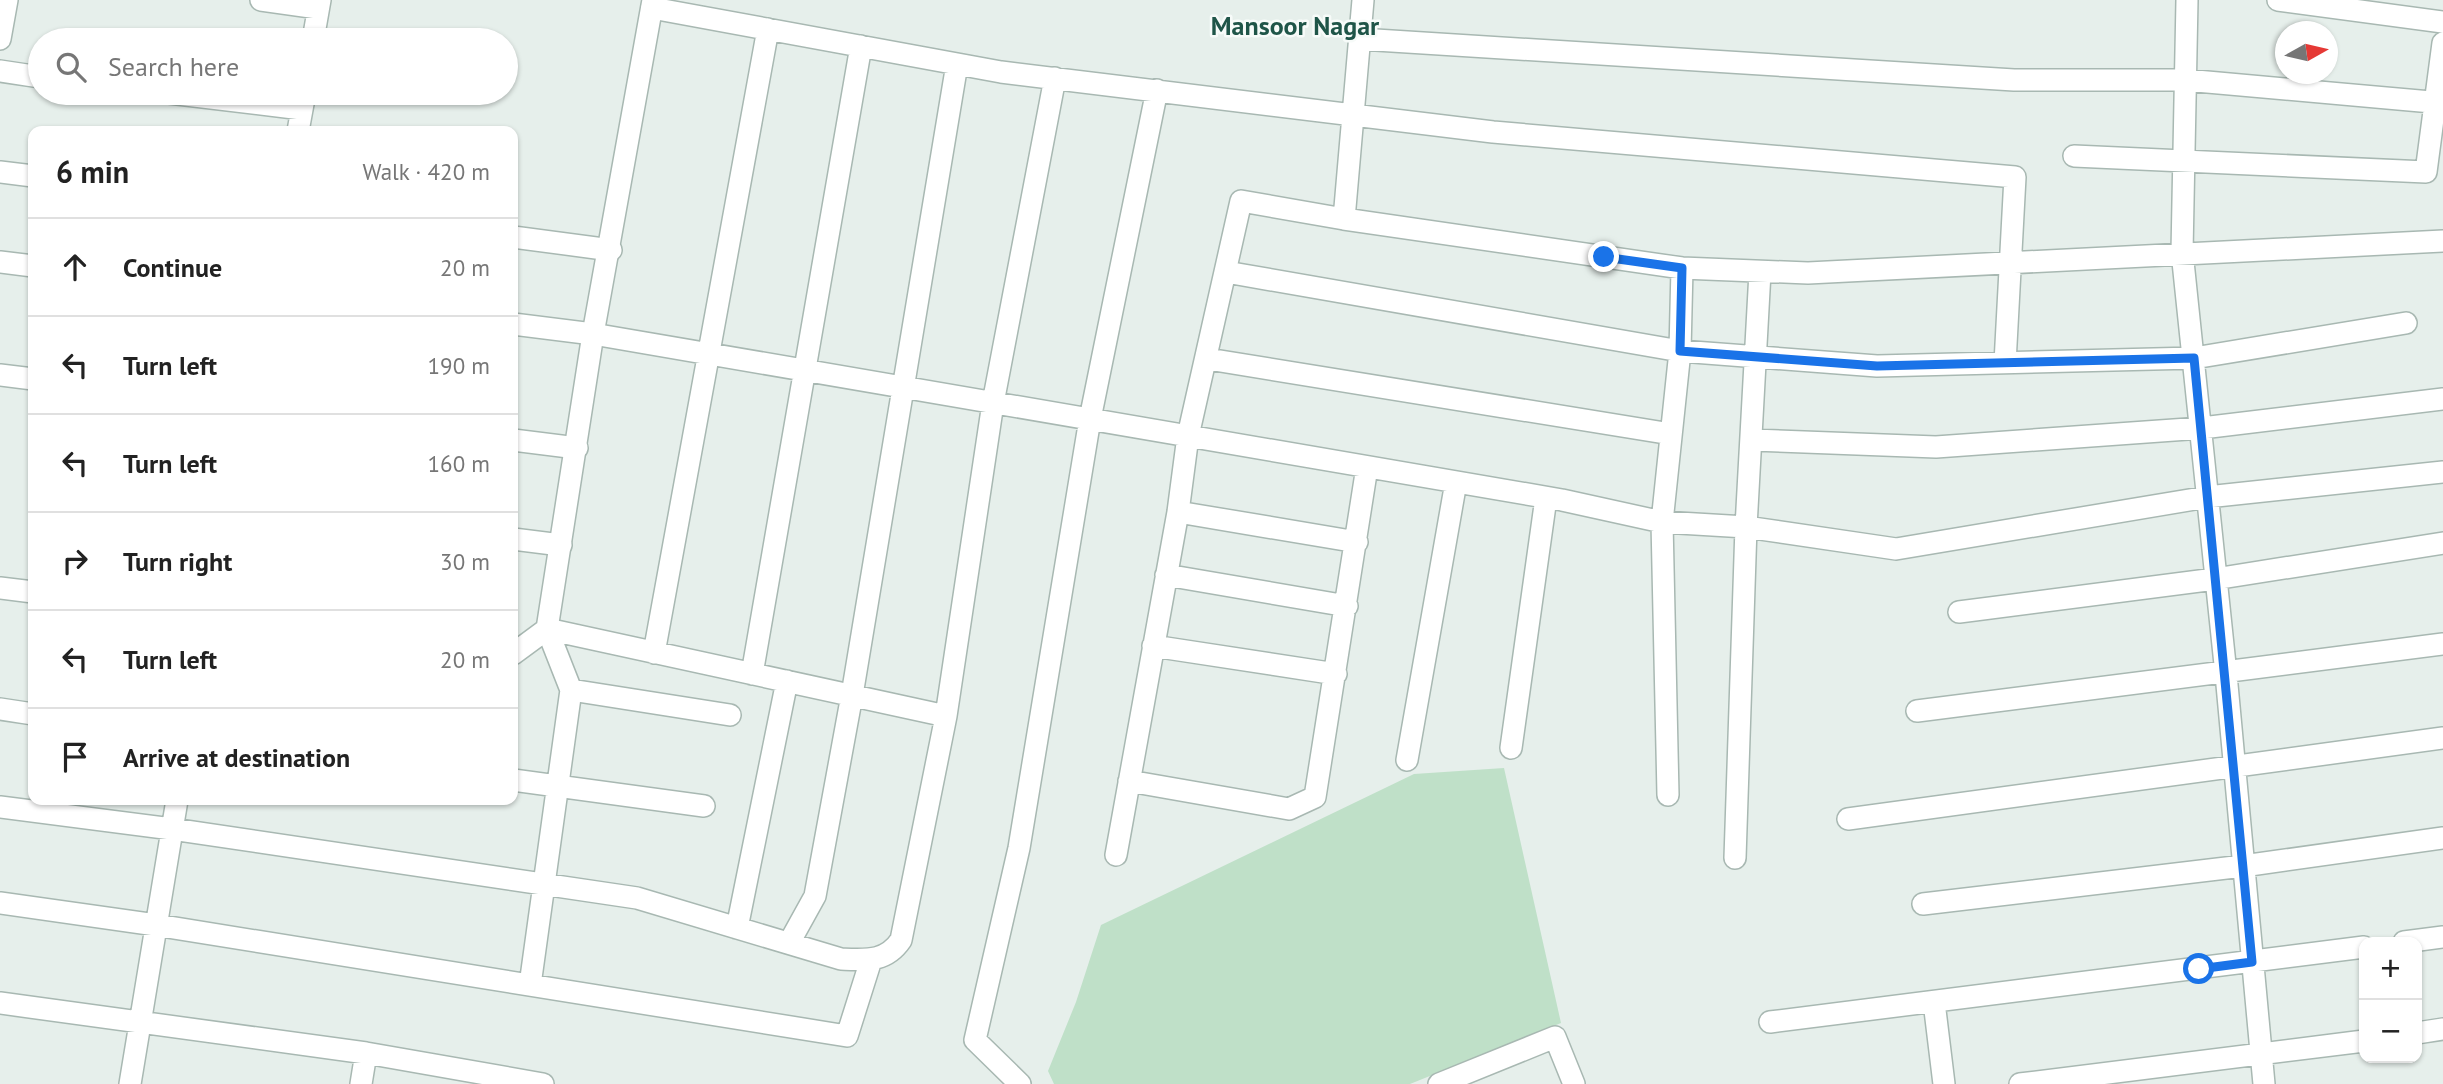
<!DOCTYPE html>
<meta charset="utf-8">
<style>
body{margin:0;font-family:"PT Sans",sans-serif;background:#f6f6f6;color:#222}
.controls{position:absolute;right:21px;bottom:21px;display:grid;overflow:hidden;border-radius:14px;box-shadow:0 2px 5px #0004}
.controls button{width:63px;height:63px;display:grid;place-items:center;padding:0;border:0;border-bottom:2px solid #e0e0e0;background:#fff;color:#222;font:35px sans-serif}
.compass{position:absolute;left:2275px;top:21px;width:63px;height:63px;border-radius:50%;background:#fff;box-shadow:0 2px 5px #0004;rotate:82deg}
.stop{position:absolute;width:21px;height:21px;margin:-16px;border:5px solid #1a73e8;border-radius:50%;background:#fff}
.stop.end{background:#1a73e8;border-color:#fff;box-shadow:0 2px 7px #0008}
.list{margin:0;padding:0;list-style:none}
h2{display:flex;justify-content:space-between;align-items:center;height:91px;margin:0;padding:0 28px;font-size:30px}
h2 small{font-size:23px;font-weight:400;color:#767676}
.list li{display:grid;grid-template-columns:46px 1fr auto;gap:21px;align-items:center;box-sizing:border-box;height:98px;padding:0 28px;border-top:2px solid #e0e0e0}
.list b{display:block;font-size:26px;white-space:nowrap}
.list em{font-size:23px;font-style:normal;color:#767676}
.icon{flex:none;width:38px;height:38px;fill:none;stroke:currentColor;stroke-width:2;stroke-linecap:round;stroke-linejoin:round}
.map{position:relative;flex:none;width:2443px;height:1084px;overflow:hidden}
.search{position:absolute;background:#fff;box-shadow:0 2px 5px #0004;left:28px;top:28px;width:490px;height:77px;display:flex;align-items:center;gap:18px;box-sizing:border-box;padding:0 24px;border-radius:38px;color:#767676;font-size:26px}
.panel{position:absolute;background:#fff;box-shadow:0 2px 5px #0004;left:28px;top:126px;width:490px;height:679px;border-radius:14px}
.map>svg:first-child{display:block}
</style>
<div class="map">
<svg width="2443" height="1084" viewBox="0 0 2443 1084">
<rect width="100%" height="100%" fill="#e6efeb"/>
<!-- green -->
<path fill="#bfe0c8" d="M1504 768 1561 1023 1410 1084H1054L1048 1071 1076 1002 1101 925 1414 774Z"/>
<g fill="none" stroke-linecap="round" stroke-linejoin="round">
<!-- minor casing -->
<g stroke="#a8b8b2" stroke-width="24">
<path id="minor" d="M261 0 318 8
M1363 0 1344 219 1682 268 1808 273 2443 241
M2187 0 2182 252 2226 674 2264 1084
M2278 0 2443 22
M652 8 1001 72 1493 132 2015 177 2005 363
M0 39 7 0
M1360 39 2014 80H2185L2443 103
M313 40 320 0
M0 71 40 77
M169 93 302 109
M298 131 305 93
M2074 156 2426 172 2443 43
M0 172 33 176
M513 237 611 250
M0 262 33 266
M1226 272 1680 351 1877 366 2194 358 2406 323
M513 324 593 334 1562 500 1662 522 1746 527 1896 549 2207 497 2443 472
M1208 359 1671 434
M0 375 33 379
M513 440 577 448
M1753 440 1936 447 2202 428 2443 399
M1178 512 1357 542
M513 539 561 545
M1166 575 1347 606
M1959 612 2215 579 2443 543
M547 629 946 716 993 403 1055 78
M1153 646 1336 674
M654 653 768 29
M752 674 861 46
M571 690 730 715
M0 709 33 714
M1917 711 2443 644
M1511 748 1546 498
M1407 760 1456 482
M513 780 704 806
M1129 781 1289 809 1315 797 1367 467
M1668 795 1662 522 1680 351 1682 268
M0 807 172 829 637 898 841 959C867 960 886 962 901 940L946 716
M1848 819 2443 738
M1116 855 1178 512 1188 436 1241 201 1344 219
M1735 858 1746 527 1760 272
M0 903 156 925 847 1036 871 960
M1923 904 2243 866 2443 838
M737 928 787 681
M2404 942 2443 937
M789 943 815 896 852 695 957 64
M530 985 571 690 547 629
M1934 1002 1944 1084
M0 1003 366 1053 543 1084
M1770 1022 2364 947
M2417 1033 2443 1029
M130 1084 177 800
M361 1084 366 1053
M1020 1084 975 1040 1019 848 1090 419 1157 90
M1439 1084 1555 1037 1574 1084
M2020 1084 2364 1041"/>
</g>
<!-- tertiary casing -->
<g stroke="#a8b8b2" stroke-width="24">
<path id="tertiary" d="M0 588 33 592
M513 654 547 629 593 334 653 0"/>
</g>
<!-- minor -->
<use href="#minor" stroke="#fff" stroke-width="21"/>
<!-- tertiary -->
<use href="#tertiary" stroke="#fff" stroke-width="21"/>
</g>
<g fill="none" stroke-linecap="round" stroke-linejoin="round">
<!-- route -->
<path stroke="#1a73e8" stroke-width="9" d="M1604 257 1682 268 1680 351 1877 366 2194 358 2252 962 2199 969"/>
</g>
<g text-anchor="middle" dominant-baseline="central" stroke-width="5" stroke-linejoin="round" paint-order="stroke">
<!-- district labels -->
<g font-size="26" font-weight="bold" fill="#1f5548" stroke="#f7fbf9">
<text x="1295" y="25">Mansoor Nagar</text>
</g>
</g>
</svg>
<div class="controls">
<button>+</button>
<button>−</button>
</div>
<svg class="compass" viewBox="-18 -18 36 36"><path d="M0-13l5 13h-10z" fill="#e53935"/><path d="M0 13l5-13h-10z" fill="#767676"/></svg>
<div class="stop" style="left:2199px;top:969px"></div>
<div class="stop end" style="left:1604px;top:257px"></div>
<div class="search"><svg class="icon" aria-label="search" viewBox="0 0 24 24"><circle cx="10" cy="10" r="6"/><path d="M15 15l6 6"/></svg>Search here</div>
<section class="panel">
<h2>6 min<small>Walk · 420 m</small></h2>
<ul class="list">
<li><svg class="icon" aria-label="ahead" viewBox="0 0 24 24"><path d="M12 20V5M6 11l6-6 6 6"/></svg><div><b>Continue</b></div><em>20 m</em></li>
<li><svg class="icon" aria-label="left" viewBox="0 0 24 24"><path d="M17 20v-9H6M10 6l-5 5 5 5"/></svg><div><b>Turn left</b></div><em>190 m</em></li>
<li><svg class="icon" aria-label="left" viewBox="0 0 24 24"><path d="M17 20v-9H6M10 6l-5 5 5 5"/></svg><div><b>Turn left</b></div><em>160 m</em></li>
<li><svg class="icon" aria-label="right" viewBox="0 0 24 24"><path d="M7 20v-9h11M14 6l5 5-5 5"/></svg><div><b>Turn right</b></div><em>30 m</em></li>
<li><svg class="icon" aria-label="left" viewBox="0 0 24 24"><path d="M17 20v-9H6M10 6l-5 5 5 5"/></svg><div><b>Turn left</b></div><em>20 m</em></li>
<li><svg class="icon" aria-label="arrive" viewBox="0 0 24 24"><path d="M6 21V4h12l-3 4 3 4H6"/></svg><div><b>Arrive at destination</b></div></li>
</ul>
</section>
</div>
